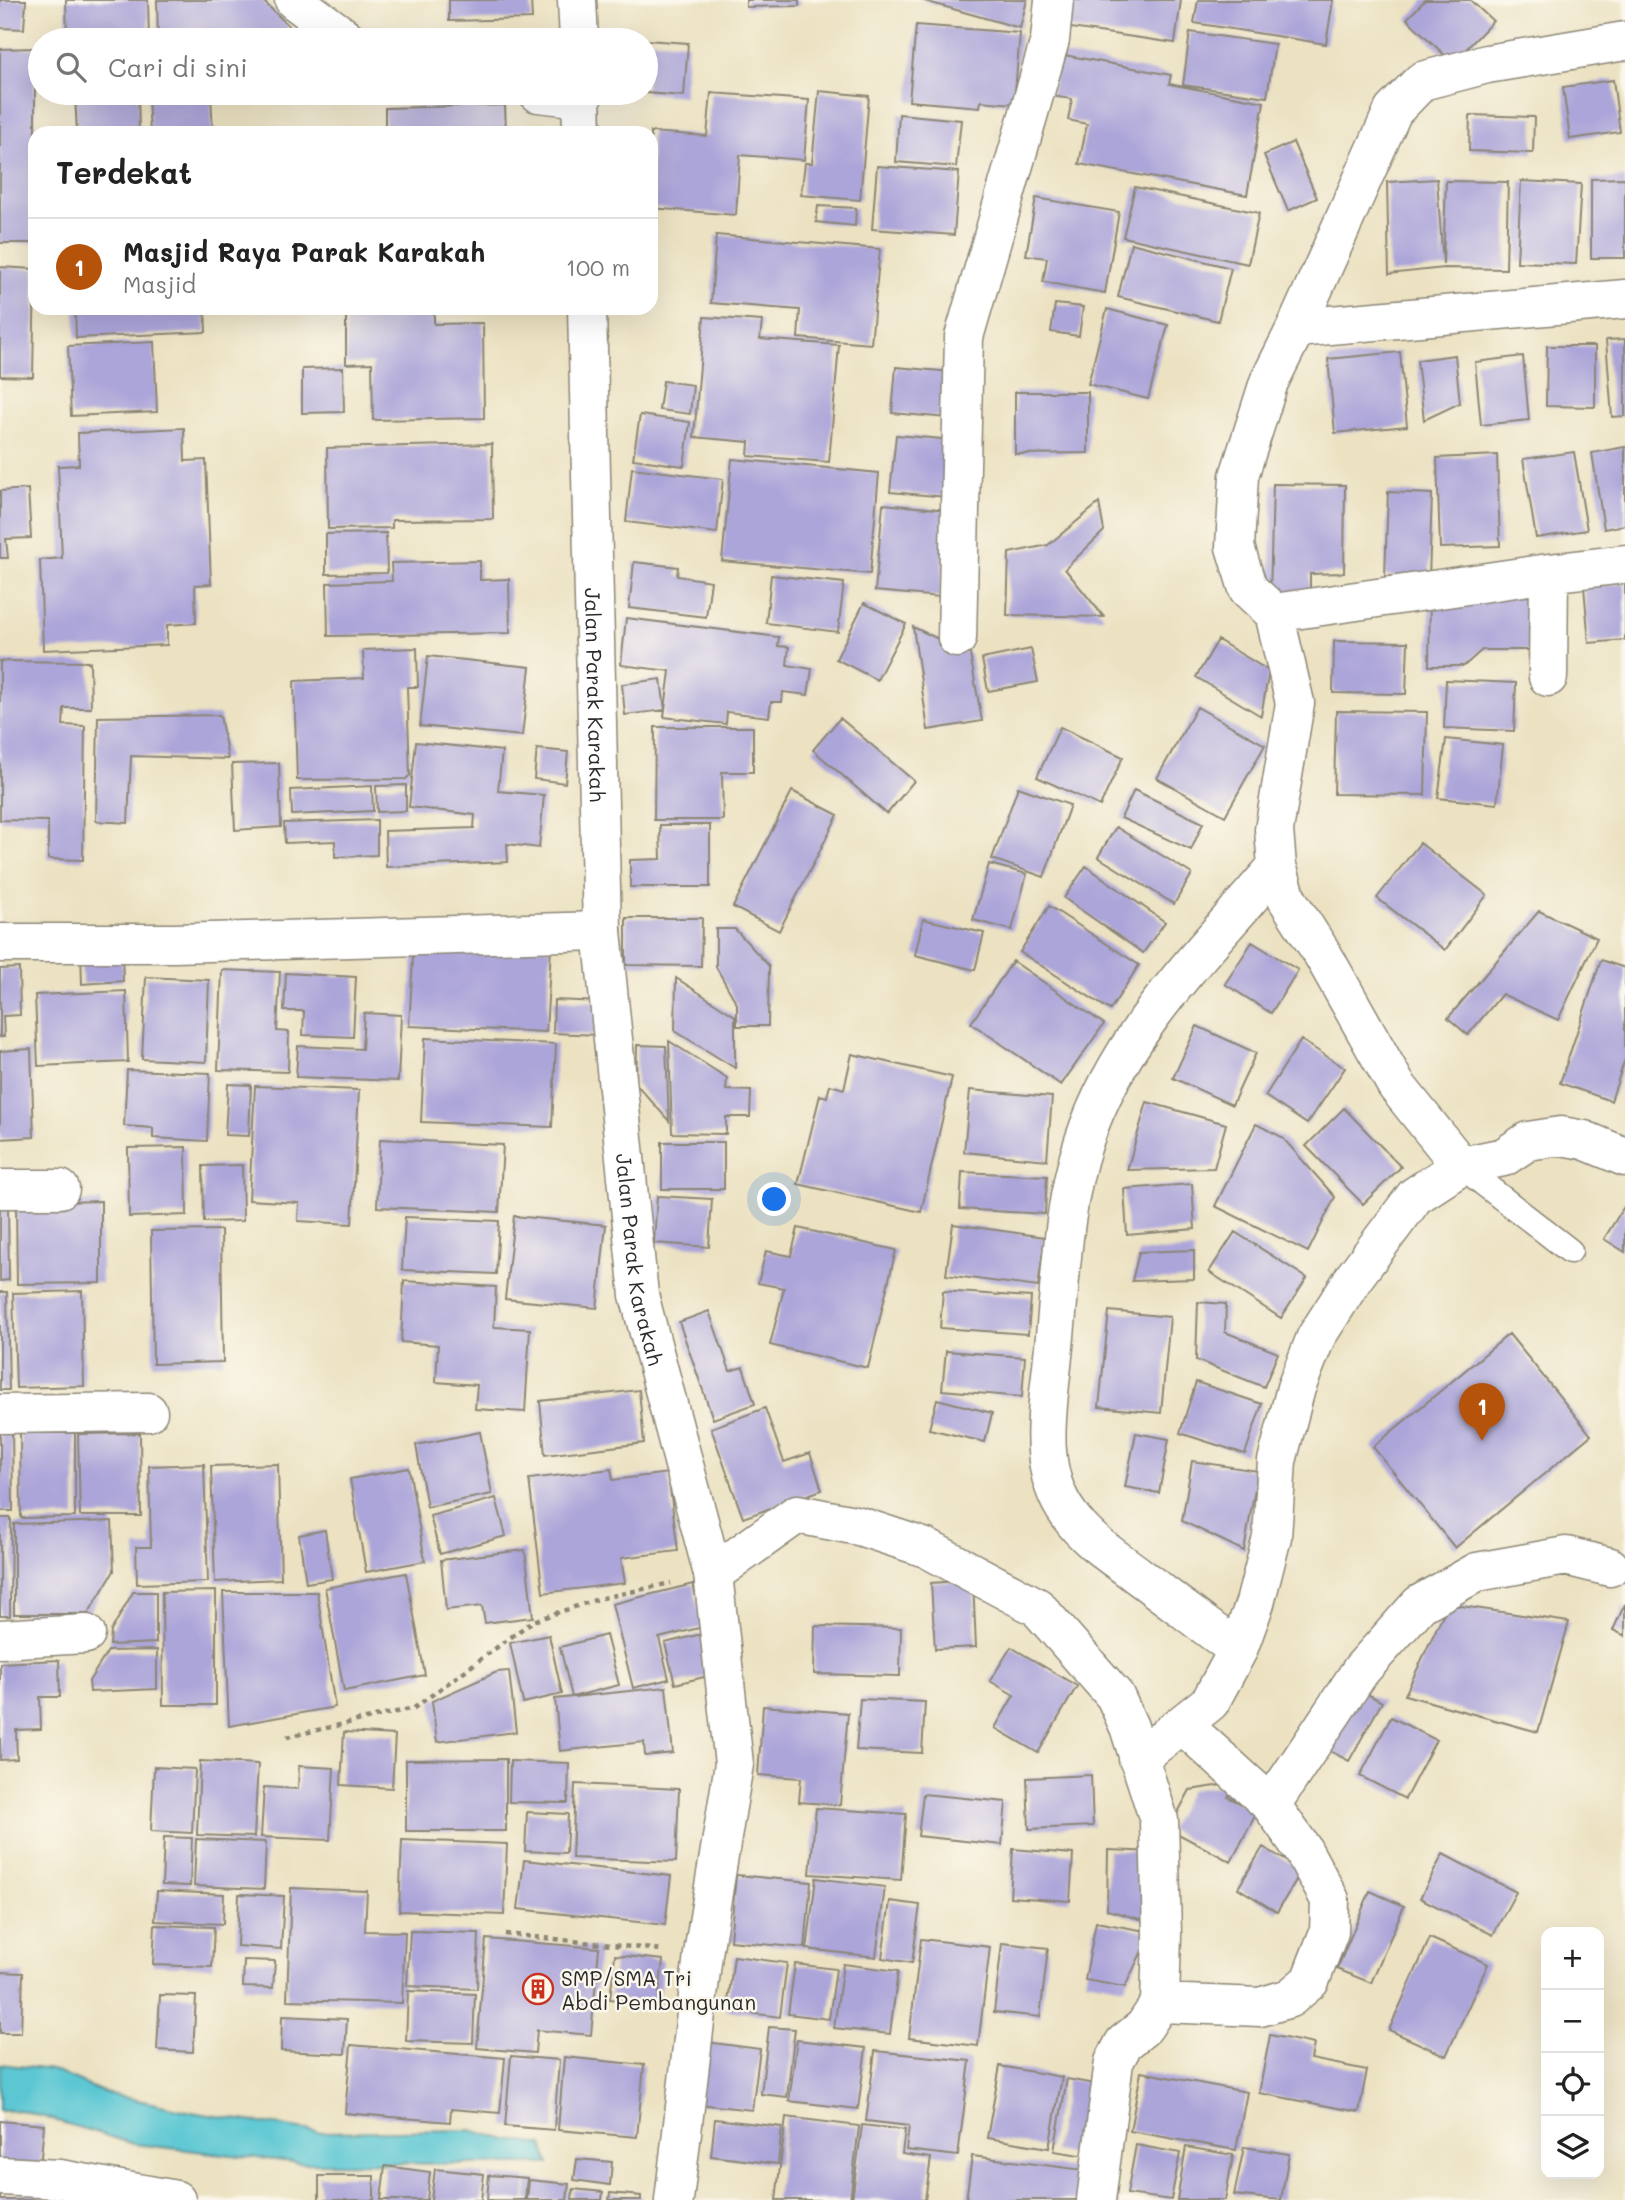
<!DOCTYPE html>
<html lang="id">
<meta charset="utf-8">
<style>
body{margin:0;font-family:Mali,sans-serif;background:#f2f2f2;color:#222}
.controls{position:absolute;right:21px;bottom:21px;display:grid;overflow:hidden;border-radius:14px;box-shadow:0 7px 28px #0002}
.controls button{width:63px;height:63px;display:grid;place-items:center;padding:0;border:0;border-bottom:2px solid #e0e0e0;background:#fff;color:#222;font:35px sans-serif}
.you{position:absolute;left:775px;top:1200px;width:24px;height:24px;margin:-18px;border:5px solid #fff;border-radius:50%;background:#1a73e8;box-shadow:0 0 0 10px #1a73e833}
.badge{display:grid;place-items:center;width:46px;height:46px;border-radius:50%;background:#b45309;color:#fff;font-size:23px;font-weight:700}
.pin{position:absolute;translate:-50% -58px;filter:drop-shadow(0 2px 4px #0008)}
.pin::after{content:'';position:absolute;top:37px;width:24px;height:21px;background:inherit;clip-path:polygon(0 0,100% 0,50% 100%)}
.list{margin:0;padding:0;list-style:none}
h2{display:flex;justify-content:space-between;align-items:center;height:91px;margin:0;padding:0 28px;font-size:30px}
h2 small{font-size:23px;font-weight:400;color:#767676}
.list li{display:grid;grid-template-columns:46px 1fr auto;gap:21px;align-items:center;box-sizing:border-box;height:98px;padding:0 28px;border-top:2px solid #e0e0e0}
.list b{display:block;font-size:26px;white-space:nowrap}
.list p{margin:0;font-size:23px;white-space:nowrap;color:#767676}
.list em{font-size:23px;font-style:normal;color:#767676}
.icon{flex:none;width:38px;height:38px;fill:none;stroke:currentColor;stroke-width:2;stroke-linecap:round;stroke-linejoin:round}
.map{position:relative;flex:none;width:1625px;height:2200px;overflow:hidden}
.search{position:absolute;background:#fff;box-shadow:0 7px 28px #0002;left:28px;top:28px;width:630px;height:77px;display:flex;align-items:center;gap:18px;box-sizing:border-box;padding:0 24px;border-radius:38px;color:#767676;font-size:26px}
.panel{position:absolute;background:#fff;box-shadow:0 7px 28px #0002;left:28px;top:126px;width:630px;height:189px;border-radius:21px}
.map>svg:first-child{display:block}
</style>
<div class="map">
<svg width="1625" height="2200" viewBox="0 0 1625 2200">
<rect width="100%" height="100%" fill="#fbf7ec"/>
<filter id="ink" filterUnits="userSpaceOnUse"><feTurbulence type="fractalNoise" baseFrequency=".0143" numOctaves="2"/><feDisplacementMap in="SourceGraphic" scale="14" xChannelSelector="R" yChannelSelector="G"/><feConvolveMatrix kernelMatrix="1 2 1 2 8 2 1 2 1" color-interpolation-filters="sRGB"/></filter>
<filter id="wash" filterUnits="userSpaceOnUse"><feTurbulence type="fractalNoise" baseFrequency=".00686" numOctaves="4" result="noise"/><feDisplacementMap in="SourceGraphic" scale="28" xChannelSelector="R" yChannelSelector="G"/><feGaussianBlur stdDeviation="1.57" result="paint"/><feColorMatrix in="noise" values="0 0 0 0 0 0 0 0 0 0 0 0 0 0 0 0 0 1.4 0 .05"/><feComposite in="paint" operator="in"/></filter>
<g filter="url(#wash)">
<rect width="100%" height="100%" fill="#ece2c2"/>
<!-- water -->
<path fill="#5bc7d3" stroke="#43797f" stroke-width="2" d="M0 2064 52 2070 105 2093 197 2113 319 2132 471 2130 507 2140 543 2145 549 2164 302 2163 134 2144 21 2110 0 2111Z"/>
<g id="blocks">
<!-- building -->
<path fill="#aca5d9" d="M0 0H26L24 29 0 28Z
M66 0H148L149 40H67Z
M157 0H262L288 25V40H158Z
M449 0H531L532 19 449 21Z
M746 0H799V6L746 7Z
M921 0H1027L1020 28Z
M1067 0H1181L1175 43 1064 27Z
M1198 0H1333L1326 44 1194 23Z
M1425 0H1470L1493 21 1453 63 1407 19Z
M916 25 1020 33 1014 104 981 101 980 107 909 101Z
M1190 32 1275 44 1267 97 1183 85Z
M646 40 688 43 684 96 646 93Z
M35 48V243H0V49Z
M1059 54 1171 75 1169 84 1264 102 1247 195 1079 164 1087 124 1068 120 1072 99 1051 96Z
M1613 80 1620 132 1570 139 1563 87Z
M819 91 869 96 860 200 801 195 805 163H812Z
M138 93 139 133H77L75 95Z
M711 93 809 100 804 160 740 155 736 215 651 208V132L707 136Z
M211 95 213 133H150L148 97Z
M505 105 506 133H385V108Z
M899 114 961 120 956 167 896 162Z
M1470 115 1534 117 1533 153 1469 151Z
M1293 142 1317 198 1288 211 1264 155Z
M877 166 959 172 954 235 872 229Z
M1625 178V258H1591V179Z
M1437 179 1443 265 1446 181 1508 182 1506 269 1444 268 1389 274 1387 182Z
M1521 181 1581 184 1576 264 1517 262Z
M1135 187 1259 213 1248 264 1123 237Z
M1036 198 1119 212 1105 293 1043 282 1047 258 1026 255Z
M818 206 856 208 855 226 816 222Z
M716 235 880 249 871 344 798 338 800 310 711 303Z
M1131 243 1231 268 1218 321 1118 297Z
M0 267 35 269 33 377 0 376Z
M1055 304 1083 307 1079 336 1051 332Z
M75 308H205L206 332 76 338Z
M434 309V324L483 323 484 418 373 420 372 363 346 364V310Z
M1107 309 1168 325 1148 399 1088 384Z
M704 317 762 321 760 339 839 345 829 462 748 456 749 442 694 437Z
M1625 339V416L1612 417 1606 340Z
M154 342 157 412 71 416 68 346Z
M1547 346H1595V407L1546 406Z
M1400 352 1407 426 1335 433 1328 359Z
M1455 355 1460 403 1424 420 1417 360Z
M1523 356 1529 420 1481 425 1475 362Z
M896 367 952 372 948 418 892 413Z
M343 368 344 412 302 413V369Z
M663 381 693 385 690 414 659 410Z
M1015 392H1088V453L1015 454Z
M640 415 690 422 684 466 633 459Z
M184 428 185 461 206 460 211 584 195 585 196 623 167 625V645L43 650 40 560 62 558 58 466 79 465 78 433Z
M896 435 953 440 947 497 890 492Z
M492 444 493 519 392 520V528L328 529 327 448Z
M1625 447V525L1604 529 1592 453Z
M1574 452 1587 530 1536 538 1523 459Z
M1497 455 1500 546 1440 548 1437 458Z
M732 459 879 473 870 574 722 561Z
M632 468 723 479 717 533 626 522Z
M1273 484 1345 485 1344 573 1310 574V597H1270Z
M28 489 31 538 6 539 8 558H0V491Z
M1388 492 1432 494 1429 578 1385 576Z
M1099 503 1104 531 1065 569 1104 617 1007 615 1009 553 1048 545Z
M883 504 948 510 940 597 875 591Z
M386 533 387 573 326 574V534Z
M480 561V580L509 579 510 633 328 636 327 583 392 581 391 563Z
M634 562 678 567 677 576 711 581 706 617 629 608Z
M771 575 844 583 838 632 766 623Z
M1625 583V640L1589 643 1584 587Z
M1532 596V650H1482L1464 666H1429L1430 597Z
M864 603 906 624 877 680 836 659Z
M626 618 779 637 778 646 789 647 787 665 812 669 808 695 783 692 782 702H771L769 717 727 712 726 724 664 717 670 671 621 665Z
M913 627 970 654 982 721 928 730Z
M1218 640 1269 671 1261 716 1196 677Z
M1334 641 1408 642 1406 694 1333 693Z
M417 648 418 687H407L410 775 406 779 297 780 294 681 364 678 363 650Z
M1031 649 1038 682 988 691 982 659Z
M428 656 530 667 522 736 420 726Z
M0 661 90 662 91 708H64L63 725 85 726 83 860 48 859V821L0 820Z
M661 679 665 710 625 715 622 684Z
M1446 680 1516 683 1514 731 1444 728Z
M1197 707 1265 745 1225 816 1157 778Z
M1336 711 1427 712 1425 795 1334 794Z
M220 715 228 759 131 756 128 823 96 821 98 717Z
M840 718 914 781 887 814 813 750Z
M655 727H753V772H722L723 820H654Z
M1060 727 1123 757 1100 806 1037 777Z
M1446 739 1503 745 1497 804 1438 798Z
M416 742 502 751 498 791 544 795 539 848 507 844 508 862 386 867 385 831 474 828 475 815 409 807Z
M537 749 568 752 565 783 534 779Z
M279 763 281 827 235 830 232 764Z
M406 785V811L377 812 376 786Z
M372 786 373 811 292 815 291 790Z
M1018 787 1070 805 1044 877 992 859Z
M1134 790 1203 823 1191 850 1121 818Z
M792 791 838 815 779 931 733 907Z
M377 820V855L335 857V841L285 843 284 823Z
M660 825H710V887H630V860L661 859Z
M1116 827 1192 874 1174 904 1098 857Z
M1420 843 1487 895 1445 950 1377 898Z
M989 864 1027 874 1012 930 973 920Z
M1086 866 1165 922 1143 953 1064 898Z
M1049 906 1139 965 1110 1010 1020 952Z
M1539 911 1597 938 1558 1020 1502 994 1468 1035 1448 1018Z
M626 918H702L701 966 626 965Z
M923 919 984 933 975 970 915 955Z
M716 929H735L769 966 768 1026H737V1004L716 967Z
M414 942 551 948 546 1032 409 1026Z
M1252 942 1298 970 1271 1013 1225 984Z
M122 949 123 981 82 984 81 951Z
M1601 960 1625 968V1059L1611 1101 1560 1083Z
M1013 961 1104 1024 1061 1085 971 1023Z
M19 968 20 1015 3 1016 4 1037H0V969Z
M222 970 280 972 277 1031 289 1032 288 1072 218 1070Z
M286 973 356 977 353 1037 303 1035 304 1011H284Z
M146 977 209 980 206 1062 142 1059Z
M676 978 735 1016V1068L675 1031Z
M126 991 128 1062 38 1066 35 995Z
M554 1000 601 1002 599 1035 553 1033Z
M364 1013 401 1015 398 1081 296 1077 298 1046 362 1049Z
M1197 1026 1256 1053 1232 1105 1173 1078Z
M425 1038 556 1044 552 1127 421 1122Z
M1301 1040 1345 1068 1307 1124 1265 1096Z
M669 1041 727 1078 726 1090 751 1091 750 1117H726V1134L672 1133Z
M637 1045 666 1046 669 1121 636 1084Z
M31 1049 34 1137 0 1139V1051Z
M852 1054 952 1077 921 1212 798 1184 820 1095 827 1097 830 1085 844 1089Z
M127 1070 210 1073 207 1141 153 1138V1128L124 1126Z
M228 1084 251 1085 249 1136 225 1135Z
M255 1086 359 1090 352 1224 298 1221 299 1203 249 1200Z
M970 1090 1052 1097 1047 1160 964 1152Z
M1147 1102 1226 1124 1214 1168 1127 1170Z
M1344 1108 1401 1167 1363 1204 1306 1146Z
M1256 1124 1282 1137 1335 1197 1308 1252 1215 1206Z
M380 1139 503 1145 499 1212 377 1207Z
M662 1142H724V1189H662Z
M186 1147 187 1215 129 1217 128 1148Z
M242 1165 243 1221 204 1222 203 1166Z
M962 1172 1047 1176 1045 1214 960 1209Z
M1192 1184 1195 1229 1127 1235 1124 1189Z
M657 1196 712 1199 709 1247 654 1243Z
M101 1201V1283L17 1284 16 1203Z
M0 1203H8L9 1280 0 1281Z
M1625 1205V1252L1604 1239Z
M514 1216 606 1225 597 1308 505 1299Z
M405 1217 499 1221 496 1274 402 1270Z
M953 1224 1045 1237 1038 1287 946 1275Z
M798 1228 896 1250 868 1368 770 1345 784 1288 758 1283 766 1251 791 1256Z
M221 1230 223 1362 153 1364 151 1231Z
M1235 1232 1307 1278 1281 1318 1209 1272Z
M1194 1250V1279L1132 1281 1139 1252Z
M404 1281 496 1287 494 1327 530 1329 525 1412 475 1409 477 1385 436 1382 438 1345 401 1342Z
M82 1291 84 1386 16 1388 13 1293Z
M943 1291 1031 1297 1028 1334 940 1328Z
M0 1292H7L9 1390H0Z
M1198 1302 1226 1304 1225 1332 1278 1353 1264 1387 1196 1360Z
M709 1311 730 1371 743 1367 755 1404 713 1419 679 1322Z
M1109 1311 1170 1317 1161 1413 1099 1407Z
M1509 1334 1591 1435 1455 1548 1373 1447Z
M946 1351 1025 1357 1022 1397 942 1390Z
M1196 1382 1262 1404 1245 1454 1180 1433Z
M639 1390 644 1443 545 1455 540 1401Z
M937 1399 992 1413 985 1442 929 1429Z
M765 1408 784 1462 810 1453 822 1490 743 1518 711 1428Z
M0 1425H12L13 1511H0Z
M480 1432 492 1494 427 1507 416 1445Z
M20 1433H75V1517L21 1518Z
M140 1433 141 1516H80L78 1434Z
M1136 1433 1169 1439 1159 1493 1125 1487Z
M1192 1461 1258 1471 1244 1551 1182 1521Z
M204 1464 208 1582 137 1584 136 1547H151L149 1466Z
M278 1464 281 1579 215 1582 211 1466Z
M409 1468 425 1561 366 1572 350 1479Z
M611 1469 613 1480 668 1473 678 1551 621 1558 625 1583 543 1593 529 1479Z
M496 1498 506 1536 440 1554 430 1516Z
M0 1518H11L10 1616H0Z
M112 1521 114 1571 88 1614H14V1524Z
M325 1530 332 1579 306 1583 299 1535Z
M525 1550 533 1617 485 1623 482 1606 446 1610 441 1560Z
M406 1573 425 1675 344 1691 325 1588Z
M973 1580 976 1647 935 1649 931 1583Z
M693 1584 703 1627 659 1638 669 1679 633 1688 612 1604Z
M216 1591V1705H163L162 1592Z
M133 1592H156V1643L110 1645 111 1631Z
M223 1592H317L335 1707 229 1726Z
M1448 1604 1569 1622 1538 1732 1405 1695Z
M1625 1604V1636L1613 1630Z
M815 1626 901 1628 900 1676 814 1674Z
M710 1632 721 1673 675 1684 665 1643Z
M549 1635 562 1694 523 1703 510 1643Z
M606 1635 619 1685 572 1697 560 1647Z
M1011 1647 1077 1686 1038 1753 995 1728 1014 1695 990 1681Z
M157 1650V1689L90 1692 89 1681 108 1651Z
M59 1660 60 1697H40L41 1729 16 1730 17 1759 0 1760V1663Z
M509 1671 516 1732 437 1742 432 1701 497 1672Z
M666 1687 673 1753 645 1756 644 1742 560 1751 555 1699Z
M1362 1691 1382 1702 1349 1761 1328 1750Z
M860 1699 925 1702 922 1753 856 1750Z
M763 1706 848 1713 840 1805 799 1802 801 1778 758 1775Z
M1391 1717 1436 1740 1405 1799 1360 1776Z
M344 1732 395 1735 392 1788 341 1785Z
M506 1759V1831H406V1760Z
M200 1761 258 1764 254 1837 197 1835Z
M510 1761 569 1763 568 1803 509 1802Z
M299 1766 334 1768 330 1840 261 1837 264 1787 298 1789Z
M154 1767 195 1769 192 1833 151 1831Z
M1091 1775 1093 1826 1029 1829 1027 1778Z
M1235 1783 1228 1797 1257 1812 1231 1862 1169 1829 1190 1790Z
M575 1784 679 1789 676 1862 572 1858Z
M923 1794 1006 1802 1002 1845 918 1836Z
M816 1808 906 1814 901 1880 810 1874Z
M527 1812 568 1814 566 1853 525 1851Z
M164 1837 192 1838 190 1886 162 1885Z
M196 1839 266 1842 264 1889 194 1886Z
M402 1840 507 1844 504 1915 399 1911Z
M1263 1847 1302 1870 1277 1912 1238 1888Z
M1013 1849 1073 1854 1070 1901 1010 1897Z
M1108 1850 1156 1852 1154 1923 1107 1910Z
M1443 1854 1516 1892 1493 1935 1420 1898Z
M524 1860 671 1876 665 1925 518 1909Z
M736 1875 811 1882 805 1948 730 1941Z
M816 1878 885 1887 876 1957 807 1949Z
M291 1888 367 1891 365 1931 405 1932 402 2003 287 2000Z
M157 1891 224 1894 223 1924 155 1921Z
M1370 1891 1404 1906 1371 1983 1337 1969Z
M239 1894 284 1896 281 1949 237 1946Z
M890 1901 920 1905 912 1963 882 1958Z
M1096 1922 1151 1932 1125 1987 1085 1980Z
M155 1925 214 1927 212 1967 153 1965Z
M410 1931 479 1933 477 1989 407 1986Z
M1430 1938 1488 1964 1446 2056 1389 2030Z
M486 1939 599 1948 591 2035 537 2030 535 2053 477 2048Z
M921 1939 990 1947 978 2046 909 2038Z
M1002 1943 1048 1948 1040 2017 994 2012Z
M615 1955 663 1960 658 2004 610 1999Z
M734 1956 787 1963 780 2017 727 2010Z
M244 1960 275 1961 273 1988 243 1987Z
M795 1964 836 1969 829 2019 788 2014Z
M843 1964 898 1971 890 2034 834 2028Z
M0 1972 23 1973 21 2033H0Z
M408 1991 475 1994 473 2043 406 2041Z
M160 1995 196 1996 193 2052 157 2050Z
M282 2016 347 2019 345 2054 281 2051Z
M769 2027 795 2029 787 2097 761 2094Z
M1270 2035 1314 2044 1311 2059 1367 2070 1359 2112 1259 2093Z
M797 2040 866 2048 858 2109 789 2101Z
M706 2042 760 2049 752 2110 698 2104Z
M351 2045 505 2058 500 2113 451 2109 450 2122 345 2113Z
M875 2051 970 2061 958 2156 906 2150 909 2126 866 2121Z
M511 2056 559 2060 554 2130 505 2126Z
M564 2057 644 2065 637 2137 558 2130Z
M1000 2066 1062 2077 1049 2148 987 2138Z
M1141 2072 1247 2092 1236 2150 1130 2131Z
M1067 2079 1106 2086 1093 2157 1054 2151Z
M786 2117 859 2126 850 2200H776Z
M715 2119 782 2127 778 2164 711 2156Z
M0 2121 44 2125 40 2167 0 2164Z
M862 2125 905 2130 902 2154 931 2158 925 2200H852Z
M1136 2145 1180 2153 1171 2200 1127 2194Z
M1186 2147 1233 2155 1225 2200H1177Z
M1244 2147 1289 2154 1281 2200 1234 2195Z
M972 2156 1092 2171 1089 2200H966Z
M577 2159 612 2162 610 2185 574 2180Z
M385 2166 430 2172 427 2200H381Z
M435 2169 484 2174 481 2200H431Z
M489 2175 527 2178 525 2200H487Z
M319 2176H374V2200H319Z
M529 2180 569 2184 567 2200H527Z
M573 2189 603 2192 602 2200H572Z
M40 2191 41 2200H0V2195Z
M610 2193 641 2196V2200H609Z"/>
</g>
</g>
<g filter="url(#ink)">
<use href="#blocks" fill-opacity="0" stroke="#8c8676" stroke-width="2"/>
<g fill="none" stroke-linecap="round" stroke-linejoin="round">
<!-- lane casing -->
<g stroke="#8c8676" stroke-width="27">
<path id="lane" d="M1461 1166 1570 1251"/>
</g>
<!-- street casing -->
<g stroke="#8c8676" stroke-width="41">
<path id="street" d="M294 0 348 40
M538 93 582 98
M1296 328 1625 299
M1549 573 1625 564
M1274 613 1549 573 1548 677
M957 638 964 337 1050 40 1054 0
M0 943H174L602 931
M1461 1166 1396 1085 1323 955 1287 899 1277 866 1274 830 1295 703 1274 613 1248 589 1235 547 1239 476 1269 382 1296 328 1393 111 1422 81 1487 64 1625 41
M0 1189H60
M0 1414 148 1412
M713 1574 797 1514 859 1526 926 1548 1037 1607 1115 1696 1129 1727 1159 1820 1162 1935 1160 2003 1144 2027 1124 2043 1114 2062 1096 2200
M0 1639 86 1634
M1238 1650C1205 1626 1173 1601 1140 1577 1114 1557 1088 1542 1069 1515 1035 1469 1048 1408 1053 1356 1061 1285 1061 1209 1084 1141 1119 1033 1205 951 1277 866
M1138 1759 1210 1702 1238 1650 1255 1603 1272 1537 1277 1461 1296 1388 1316 1337 1355 1276 1415 1196 1461 1166 1504 1157 1528 1141 1561 1136 1584 1140 1625 1157
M1271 1805 1361 1670 1420 1604 1477 1572 1566 1556 1610 1567
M1160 2003 1260 2007 1290 1998 1310 1981 1329 1932 1330 1900 1303 1850 1271 1805 1183 1725
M0 2176 60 2179 176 2200"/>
</g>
<!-- secondary casing -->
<g stroke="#8c8676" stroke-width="41">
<g id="secondary">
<path d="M577 0 579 40"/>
<path d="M581 93 582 133"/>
<path id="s1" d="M587 308 602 931 639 1295 713 1574 734 1764 703 1954 674 2200"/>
</g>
</g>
<!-- path -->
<path stroke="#8c8676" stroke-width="4.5" stroke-dasharray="5 5" stroke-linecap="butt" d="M287 1737 414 1708 533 1621 598 1599 671 1583
M505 1934 661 1950"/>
<!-- lane -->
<use href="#lane" stroke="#fff" stroke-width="24"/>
<!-- street -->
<use href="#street" stroke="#fff" stroke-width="38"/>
<!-- secondary -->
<use href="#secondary" stroke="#fff" stroke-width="38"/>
</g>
</g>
<!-- icons -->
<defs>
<g id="building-ring" transform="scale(1.575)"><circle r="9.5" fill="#fbf7ec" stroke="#c8321e" stroke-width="1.5"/><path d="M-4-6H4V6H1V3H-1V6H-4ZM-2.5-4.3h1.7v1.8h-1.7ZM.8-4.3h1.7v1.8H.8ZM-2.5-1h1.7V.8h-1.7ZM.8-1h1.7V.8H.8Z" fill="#c8321e"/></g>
</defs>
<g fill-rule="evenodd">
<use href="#building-ring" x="538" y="1989"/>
</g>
<g text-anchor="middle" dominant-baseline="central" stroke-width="5" stroke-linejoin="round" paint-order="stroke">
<!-- street labels -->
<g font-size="21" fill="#2b2b2b" stroke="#fbf7ec">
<text stroke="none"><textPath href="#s1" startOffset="387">Jalan Parak Karakah</textPath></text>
<text stroke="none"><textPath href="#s1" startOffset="954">Jalan Parak Karakah</textPath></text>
</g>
<!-- poi labels -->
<g font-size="21" fill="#2b2b2b" stroke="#fbf7ec" text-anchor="start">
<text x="561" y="1977">SMP/SMA Tri<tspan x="561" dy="24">Abdi Pembangunan</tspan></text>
</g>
</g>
</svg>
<div class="controls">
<button>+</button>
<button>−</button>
<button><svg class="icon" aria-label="locate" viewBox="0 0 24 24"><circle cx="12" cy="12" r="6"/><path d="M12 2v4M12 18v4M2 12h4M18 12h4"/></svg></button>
<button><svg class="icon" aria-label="layers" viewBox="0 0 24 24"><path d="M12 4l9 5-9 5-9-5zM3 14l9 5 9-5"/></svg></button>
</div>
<div class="you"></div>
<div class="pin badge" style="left:1482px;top:1441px">1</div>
<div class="search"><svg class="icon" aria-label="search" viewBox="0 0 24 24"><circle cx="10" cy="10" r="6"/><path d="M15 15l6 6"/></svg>Cari di sini</div>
<section class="panel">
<h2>Terdekat<small></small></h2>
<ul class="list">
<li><span class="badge">1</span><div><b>Masjid Raya Parak Karakah</b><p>Masjid</p></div><em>100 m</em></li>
</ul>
</section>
</div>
